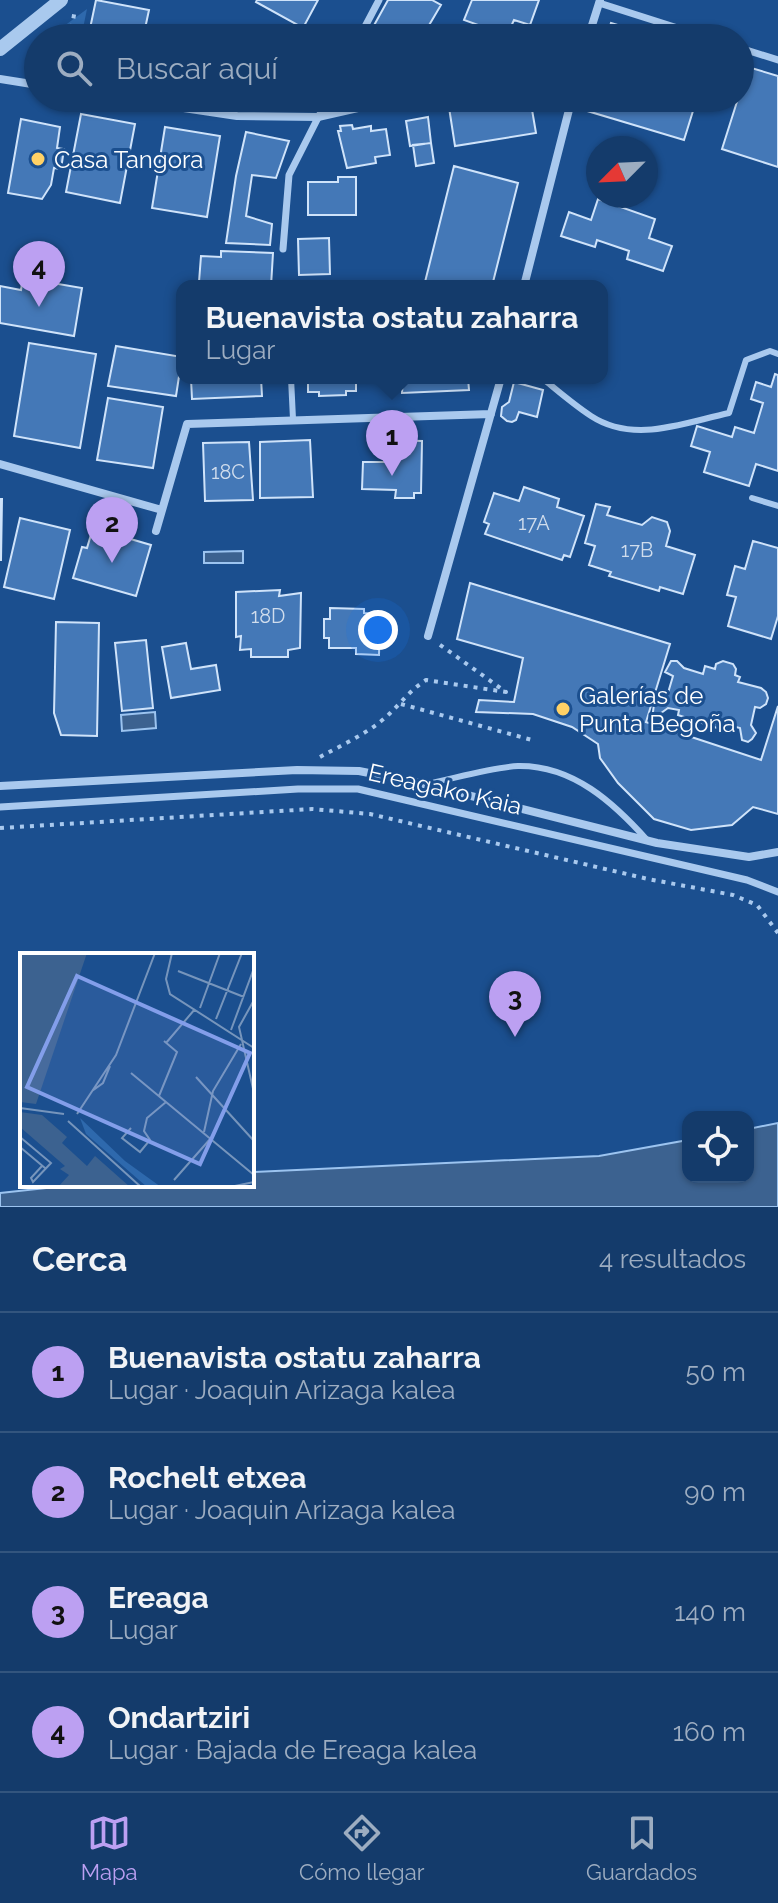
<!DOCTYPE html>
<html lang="es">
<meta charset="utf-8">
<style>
body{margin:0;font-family:Raleway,sans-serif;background:#214673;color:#f1f3f6}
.controls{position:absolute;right:24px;bottom:24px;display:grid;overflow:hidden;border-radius:16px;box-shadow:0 2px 6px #0004}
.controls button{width:72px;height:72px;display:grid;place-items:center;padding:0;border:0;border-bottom:2px solid #33557e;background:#143b6b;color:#f1f3f6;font:40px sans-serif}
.compass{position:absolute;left:586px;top:136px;width:72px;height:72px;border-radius:50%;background:#143b6b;box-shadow:0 2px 6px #0004;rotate:246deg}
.you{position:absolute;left:378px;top:630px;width:28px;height:28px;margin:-20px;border:6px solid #fff;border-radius:50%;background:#1a73e8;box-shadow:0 0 0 12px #1a73e833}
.badge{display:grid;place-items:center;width:52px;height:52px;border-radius:50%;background:#bca0f2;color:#111;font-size:26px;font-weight:700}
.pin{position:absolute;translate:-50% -66px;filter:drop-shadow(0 2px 4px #0008)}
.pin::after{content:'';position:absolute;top:42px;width:28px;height:24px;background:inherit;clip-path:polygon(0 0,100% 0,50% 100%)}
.popup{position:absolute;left:176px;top:280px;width:432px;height:104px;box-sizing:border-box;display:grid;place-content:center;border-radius:16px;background:#143b6b;filter:drop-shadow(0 2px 6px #0005);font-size:26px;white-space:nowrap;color:#9dadc1}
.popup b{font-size:30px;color:#f1f3f6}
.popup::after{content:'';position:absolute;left:50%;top:100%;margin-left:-16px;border:16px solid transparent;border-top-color:#143b6b}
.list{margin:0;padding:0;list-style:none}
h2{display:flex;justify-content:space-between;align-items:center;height:104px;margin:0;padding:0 32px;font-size:34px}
h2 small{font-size:26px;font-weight:400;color:#9dadc1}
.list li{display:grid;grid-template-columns:52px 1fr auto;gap:24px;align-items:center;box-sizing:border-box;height:120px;padding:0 32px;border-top:2px solid #33557e}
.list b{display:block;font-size:30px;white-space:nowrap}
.list p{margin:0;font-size:26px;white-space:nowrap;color:#9dadc1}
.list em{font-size:26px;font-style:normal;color:#9dadc1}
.icon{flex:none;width:44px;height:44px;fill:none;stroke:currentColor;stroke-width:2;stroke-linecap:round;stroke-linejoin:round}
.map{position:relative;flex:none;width:778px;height:1207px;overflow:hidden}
.search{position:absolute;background:#143b6b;box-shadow:0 2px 6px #0004;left:24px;right:24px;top:24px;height:88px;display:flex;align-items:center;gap:20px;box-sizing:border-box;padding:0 28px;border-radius:44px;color:#9dadc1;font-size:30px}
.sheet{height:584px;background:#143b6b}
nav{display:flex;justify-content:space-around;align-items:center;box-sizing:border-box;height:112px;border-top:2px solid #33557e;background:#143b6b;font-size:22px;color:#9dadc1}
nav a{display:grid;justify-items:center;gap:4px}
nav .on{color:#bca0f2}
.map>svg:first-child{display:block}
</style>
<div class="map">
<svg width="778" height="1207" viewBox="0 0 778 1207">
<rect width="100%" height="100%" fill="#1b4f8f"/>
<!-- green -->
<path fill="#2e69ad" d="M87 9 81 38H48Z"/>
<!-- water -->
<path fill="#3c6290" stroke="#9cc4f0" stroke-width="2" d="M243 551V563H204V552Z
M155 712 156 728 122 731 121 715Z
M778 1123V1207H0V1193L74 1185H252V1172L599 1156 688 1140V1177H748V1129Z"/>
<!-- building -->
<path fill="#4478b7" stroke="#cfe3fa" stroke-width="2" d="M96 0 149 10 143 38H88Z
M257 0H318L303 28 256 2Z
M388 0H432L441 5 428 27 442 35 441 38H367Z
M472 0H539L530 25 514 20 509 31 494 26 492 30 464 20Z
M611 23 661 38H606Z
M185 31 210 36 209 38H182Z
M748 67 778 76V167L722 149Z
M465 98H530L536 133 455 146 448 101Z
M588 98H697L684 140 584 110Z
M81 114 135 124 120 203 66 192Z
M428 117 431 143 410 146 406 121Z
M21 119 60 127 57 148 64 149 61 169 54 168 51 185 42 199 8 193Z
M352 125 353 129 371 126V131L386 129 390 155 375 157 376 163 347 168 338 131H341L340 126Z
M165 127 220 136 207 217 152 208Z
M246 132 289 141 276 178 252 175 246 216 272 224 270 245 226 243 236 176Z
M431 143 434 163 416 166 413 145Z
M454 166 518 183 492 286H424Z
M338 177H356V215H308V182H338Z
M598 199 655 219 649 238 672 246 663 271 627 259 629 251 597 240 595 247 561 236 569 212 591 220Z
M329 238 330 274 299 275 298 239Z
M221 251 273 253 271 286H217V283L199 282 201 256 221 257Z
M23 278 82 288 74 336 0 323V286L21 290Z
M29 343 96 354 80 448 14 436Z
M116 346 182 357 176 396 108 386Z
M775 374 778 375V471L756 464 749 486 704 472 710 452 691 446 697 426 732 437 735 427 754 433 763 403 751 399 756 382 771 387Z
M204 378H261L262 396 192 399 191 379Z
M308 378H356V391H346V395L319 396V392H308Z
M403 378H468L469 390 402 393Z
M514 382 543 390 537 417 519 412 516 420 512 422 507 421 501 416 502 407 509 402Z
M108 398 163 407 153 468 97 460Z
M310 440 313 497 260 498V442Z
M392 440 422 441 421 493H414V498H395L396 490 362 489 363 462H392Z
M249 442 253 500 205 501 203 443Z
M524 487 559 499 557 507 584 516 570 557 564 555 562 560 485 534 489 524 484 522 494 493 519 501Z
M0 499H2L1 560H0Z
M596 504 610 507 607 515 642 525 652 517 667 522 670 531 666 546 695 555 683 594 660 587 659 591 609 576 611 572 589 565 595 546 585 543Z
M20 518 70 530 54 599 4 587Z
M93 528 151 545 136 596 73 578 82 547 87 548Z
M753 541 778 548V616L771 639 728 626 736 597 727 595 735 566 745 569Z
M470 583 670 644 646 722 761 760 778 706V814L753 807 732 825 691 830 654 819 618 783 600 758 598 744 572 727 533 714 476 712 479 700 514 702 523 658 457 639Z
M280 590 279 596 301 593 300 648 288 650V657H251V649L240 650 241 636 236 637V592Z
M330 608 364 609V613L380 614 379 655 356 654V648H329V638H324V619H330Z
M56 622 99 623 97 736 61 735 54 713Z
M146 640 153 708 122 711 115 643Z
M186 643 191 669 216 665 220 690 171 698 162 647Z
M671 661H677L684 668 703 674 705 666 715 669 716 664 723 661 733 664 736 669 735 675 740 677 738 682 761 688 766 692 768 698 766 704 760 708 755 707 751 725 756 733 752 739 748 742 742 740 740 728 728 725 726 731 678 715 679 710 668 708 657 716 653 712 654 704 665 703 673 676 665 672Z"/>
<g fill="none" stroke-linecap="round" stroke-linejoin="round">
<!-- path -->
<path stroke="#a9c9ee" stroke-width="4" stroke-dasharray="4 6" stroke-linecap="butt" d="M70 38 75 9
M401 704 532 740
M320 757C340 746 362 736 380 722 398 708 407 692 426 680L506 692 436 642
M0 828 312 809 370 814 648 879 733 895 757 905 778 933"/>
<!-- service -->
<path stroke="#a9c9ee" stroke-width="6" d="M291 378 293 419
M542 378C558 391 574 405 591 416 634 444 683 423 729 413L746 360 770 351 778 354
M752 498 778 506
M426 784C452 779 493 767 518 766 573 765 614 803 648 841"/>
<!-- pedestrian -->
<path stroke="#a9c9ee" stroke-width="7" d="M599 3 709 38
M359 38 379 0
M740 48 778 60
M283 249 289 175 328 98
M0 807 298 789H358L747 880 778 892"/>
<!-- minor -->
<path stroke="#a9c9ee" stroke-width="8" d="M588 38 600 0
M0 79 38 85
M117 98 237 116 318 117 402 98
M524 286 572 98
M0 464 162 510
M156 531 187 424 491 414
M428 636 501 378
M0 786 297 770 359 771 424 784 657 843 749 857 778 852"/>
<!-- tertiary -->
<path stroke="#a9c9ee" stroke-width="14" d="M0 49 61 0"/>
</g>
<!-- markers -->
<g fill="#ffd166" stroke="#1b4f8f" stroke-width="3">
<circle cx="38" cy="159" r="8"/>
<circle cx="563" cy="709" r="8"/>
</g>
<g text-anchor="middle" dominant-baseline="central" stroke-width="6" stroke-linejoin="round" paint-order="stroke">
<!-- number labels -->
<g font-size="20" fill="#d0dded">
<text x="228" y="472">18C</text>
<text x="534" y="523">17A</text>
<text x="637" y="550">17B</text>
<text x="268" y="616">18D</text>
</g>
<!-- poi labels -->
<g font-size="24" fill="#fff" stroke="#1b4f8f" text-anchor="start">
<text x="54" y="159">Casa Tangora</text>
<text x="579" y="695">Galerías de<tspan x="579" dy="28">Punta Begoña</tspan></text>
</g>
<!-- street labels -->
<g font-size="24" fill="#fff" stroke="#1b4f8f">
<text transform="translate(445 789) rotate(13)">Ereagako Kaia</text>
</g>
</g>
<!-- overview -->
<g transform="translate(20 953)">
<rect width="234" height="234" fill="#1b4f8f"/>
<path d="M60 165 105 208 141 234H127L66 181Z" fill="#2e69ad"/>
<path d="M0 0H67L16 151 0 149ZM0 159 22 162 47 184 42 190 67 213 75 203 110 234H38L49 222 40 216 45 213 0 174Z" fill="#3c6290"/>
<path fill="none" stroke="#7695bc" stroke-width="2" d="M152 0 146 26 150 41 234 95M158 18 224 44M234 47 219 74 234 140M180 55 200 0M196 66 222 0M211 77 234 15M146 90 175 56M111 120 234 222M176 124 234 188M72 138 83 130 90 113M139 143 157 99 144 88M0 155 44 161M57 161 96 102 135 0M48 168 121 234M111 175 102 185 120 199 130 187 124 178 127 165 146 149M184 179 193 138 221 91M0 184 31 210 13 229 11 225 22 213M0 194 25 215M154 227 191 185M210 234 234 229"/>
<path fill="#839eea" fill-opacity="0.15" stroke="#839eea" stroke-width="4" d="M57 23 230 100 180 211 7 134Z"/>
<rect width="234" height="234" fill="none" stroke="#fff" stroke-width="4"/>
</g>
</svg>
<div class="controls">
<button><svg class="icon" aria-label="locate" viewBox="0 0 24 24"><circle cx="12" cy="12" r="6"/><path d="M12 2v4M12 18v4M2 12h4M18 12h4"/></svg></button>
</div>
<svg class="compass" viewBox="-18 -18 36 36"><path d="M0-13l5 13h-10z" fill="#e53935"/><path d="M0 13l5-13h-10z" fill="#9dadc1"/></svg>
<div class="you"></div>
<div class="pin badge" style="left:392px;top:476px">1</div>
<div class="popup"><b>Buenavista ostatu zaharra</b>Lugar</div>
<div class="pin badge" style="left:112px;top:563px">2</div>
<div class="pin badge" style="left:515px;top:1037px">3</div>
<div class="pin badge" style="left:39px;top:307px">4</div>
<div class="search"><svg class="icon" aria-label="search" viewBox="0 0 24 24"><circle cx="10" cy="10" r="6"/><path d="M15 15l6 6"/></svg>Buscar aquí</div>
</div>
<section class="sheet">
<h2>Cerca<small>4 resultados</small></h2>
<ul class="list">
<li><span class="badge">1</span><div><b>Buenavista ostatu zaharra</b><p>Lugar · Joaquin Arizaga kalea</p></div><em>50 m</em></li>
<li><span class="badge">2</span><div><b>Rochelt etxea</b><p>Lugar · Joaquin Arizaga kalea</p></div><em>90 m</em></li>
<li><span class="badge">3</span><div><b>Ereaga</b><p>Lugar</p></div><em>140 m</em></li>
<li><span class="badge">4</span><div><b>Ondartziri</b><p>Lugar · Bajada de Ereaga kalea</p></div><em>160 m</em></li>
</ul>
</section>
<nav>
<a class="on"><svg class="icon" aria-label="map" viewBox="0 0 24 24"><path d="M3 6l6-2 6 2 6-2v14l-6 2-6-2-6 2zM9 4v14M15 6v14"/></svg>Mapa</a>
<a><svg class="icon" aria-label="directions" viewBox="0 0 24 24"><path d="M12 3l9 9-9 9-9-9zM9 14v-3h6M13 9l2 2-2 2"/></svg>Cómo llegar</a>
<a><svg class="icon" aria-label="saved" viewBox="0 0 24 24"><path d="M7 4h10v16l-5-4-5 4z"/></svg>Guardados</a>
</nav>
